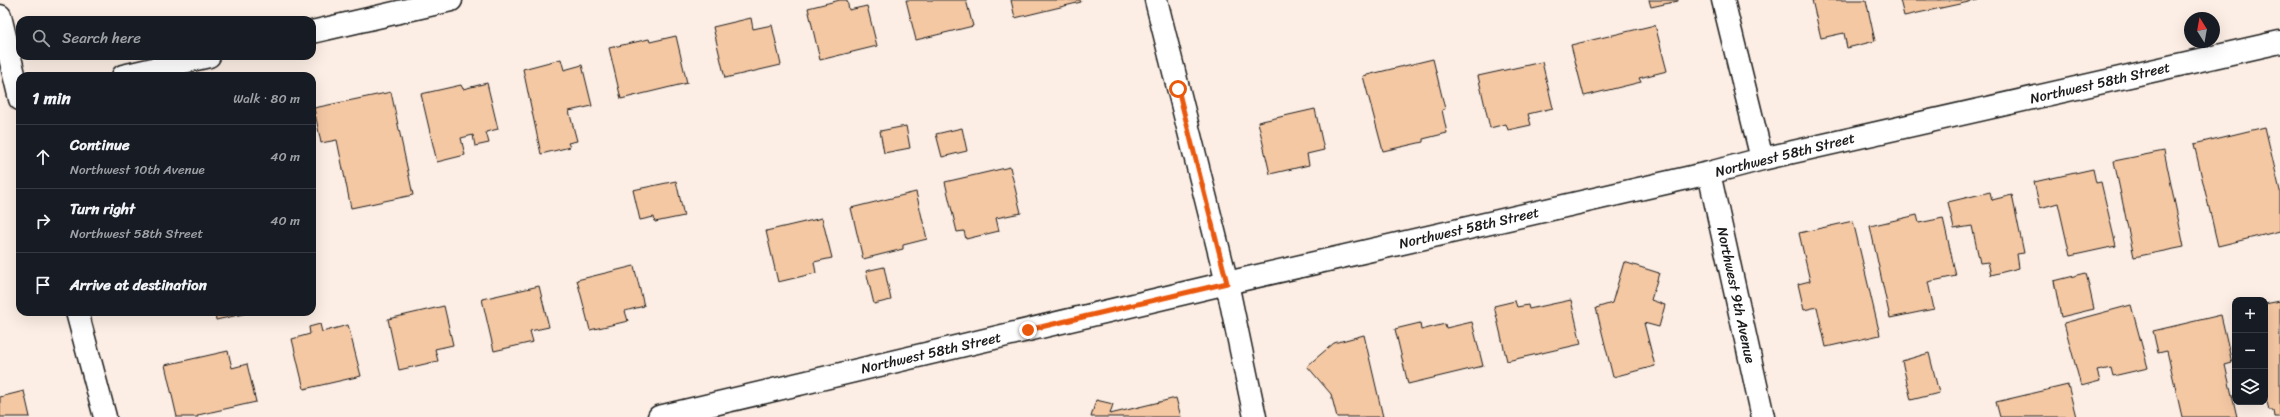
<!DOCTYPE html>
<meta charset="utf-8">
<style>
body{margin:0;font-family:Sriracha,sans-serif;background:#242831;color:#f1f3f6}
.controls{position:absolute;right:12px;bottom:12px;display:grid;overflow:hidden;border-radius:8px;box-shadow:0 4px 16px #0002}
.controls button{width:36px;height:36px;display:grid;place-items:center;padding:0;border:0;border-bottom:1px solid #363941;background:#171b24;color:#f1f3f6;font:20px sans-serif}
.compass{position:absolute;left:2184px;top:12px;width:36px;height:36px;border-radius:50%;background:#171b24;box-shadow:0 4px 16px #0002;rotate:349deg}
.stop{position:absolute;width:12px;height:12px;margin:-9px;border:3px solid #ea580c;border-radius:50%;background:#fff}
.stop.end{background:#ea580c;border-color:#fff;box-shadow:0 1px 4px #0008}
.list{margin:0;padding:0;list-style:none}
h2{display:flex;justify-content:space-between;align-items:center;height:52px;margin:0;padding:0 16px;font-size:17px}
h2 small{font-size:13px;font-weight:400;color:#9ea1a6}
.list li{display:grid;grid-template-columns:26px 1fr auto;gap:12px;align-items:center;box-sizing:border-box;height:64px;padding:0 16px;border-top:1px solid #363941}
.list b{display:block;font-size:15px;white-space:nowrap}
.list p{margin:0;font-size:13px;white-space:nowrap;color:#9ea1a6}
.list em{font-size:13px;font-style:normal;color:#9ea1a6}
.icon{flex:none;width:22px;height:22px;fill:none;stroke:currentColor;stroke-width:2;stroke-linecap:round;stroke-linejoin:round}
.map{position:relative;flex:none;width:2280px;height:417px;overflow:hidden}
.search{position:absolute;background:#171b24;box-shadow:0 4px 16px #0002;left:16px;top:16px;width:300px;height:44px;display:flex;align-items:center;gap:10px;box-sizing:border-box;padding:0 14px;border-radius:12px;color:#9ea1a6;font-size:15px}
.panel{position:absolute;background:#171b24;box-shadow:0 4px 16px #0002;left:16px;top:72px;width:300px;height:244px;border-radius:12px}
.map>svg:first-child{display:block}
</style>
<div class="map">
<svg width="2280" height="417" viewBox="0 0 2280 417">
<rect width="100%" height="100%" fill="#fceee4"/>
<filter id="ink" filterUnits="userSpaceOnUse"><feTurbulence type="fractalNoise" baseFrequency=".025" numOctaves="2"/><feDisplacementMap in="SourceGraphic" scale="8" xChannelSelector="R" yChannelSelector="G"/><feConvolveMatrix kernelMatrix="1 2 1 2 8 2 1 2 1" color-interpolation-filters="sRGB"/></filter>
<g filter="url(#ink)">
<!-- building -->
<path fill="#f5c8a4" stroke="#1c1c1c" d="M840 0H847L849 10 867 6 877 46 820 60 808 8Z
M906 0H966L973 26 916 40Z
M1011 0H1080L1081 2 1015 18Z
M1649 0H1678V1L1651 7Z
M1812 0H1866L1875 41 1847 48 1844 33 1821 38Z
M1900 0H1978L1904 16Z
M751 18 753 29 772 25 781 65 725 78 713 27Z
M1655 25 1667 71 1639 78 1641 82 1584 96 1571 45Z
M676 36 687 83 621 99 609 48 649 39 650 42Z
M561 59 564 70 582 65 592 106 569 111 577 141 568 143 570 147 541 154 523 69Z
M1433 59 1445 109 1442 110 1447 133 1423 139V142L1383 151 1363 76Z
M1542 62 1553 108 1528 114 1531 125 1508 130 1506 124 1490 128 1478 76Z
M487 83 498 129 486 132 489 143 475 146 473 135 461 138 465 155 437 162 421 94 461 85 463 89Z
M391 92 413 195 351 208 337 140 321 143 314 108Z
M1315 109 1324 150 1307 154 1309 165 1270 174 1258 122Z
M906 126 910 148 884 153 880 131Z
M2265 127 2280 191V231L2218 246 2194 144Z
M962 128 967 151 942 157 936 134Z
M2164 151 2184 247 2134 257 2114 161Z
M1010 167 1021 213 996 218 999 231 966 239 964 231 957 232 945 182Z
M2093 169 2096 183 2101 182 2116 246 2070 256 2058 203 2040 208 2034 182Z
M676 181 684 216 655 222 654 217 640 220 633 190Z
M916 192 927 239 903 245V249L863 259 851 208Z
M1990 192 1992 200 2012 195 2024 253 2017 254 2019 268 1991 275 1988 262 1980 263 1972 226 1954 229 1948 202Z
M1917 215 1919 223 1943 218 1956 276 1928 282 1934 309 1890 318 1870 226Z
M822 218 832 258 814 262 816 273 778 282 766 231Z
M1853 221 1880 335 1826 347 1817 307 1804 310 1798 284 1810 281 1799 233Z
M1624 262 1659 273 1651 300 1665 305 1659 327 1644 323 1655 366 1613 377 1596 308 1612 303Z
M634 266 644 306 625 311 628 321 590 330 577 280Z
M884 267 891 300 874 304 866 271Z
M2086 273 2094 309 2061 317 2054 281Z
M539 286 549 327 530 331 533 342 494 351 482 299Z
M1571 300 1581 344 1507 361 1494 306 1515 301 1517 307 1528 305 1529 309Z
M2280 301V417H2274L2273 410H2269L2265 394V304Z
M2131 305 2148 368 2113 376 2111 368 2097 371 2100 381 2081 386 2064 323Z
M444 306 453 345 435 349 438 361 399 370 388 319Z
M215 312H252L216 320Z
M2221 315 2232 363 2225 365 2237 417H2182L2167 351 2158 353 2153 331Z
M1472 322 1483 366 1408 384 1395 329 1420 323 1421 330 1445 324 1446 328Z
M320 324 322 332 348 325 361 376 304 389 292 339 310 334 309 327Z
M1364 335 1383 417H1337L1331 394 1307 366 1334 343Z
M228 351 232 368 247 364 256 402 198 415V417H177L165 365Z
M1929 353 1939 393 1911 400 1902 361Z
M2068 385 2076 417H2000L1996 402Z
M24 391 30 417H0V397Z
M1176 398 1181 417H1091L1096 400 1113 404 1110 414Z"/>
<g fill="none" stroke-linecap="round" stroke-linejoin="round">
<!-- minor casing -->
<g stroke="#1c1c1c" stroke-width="25">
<path id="minor" d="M1723 0 1762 159
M0 16 20 99
M312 32 451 0
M123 76 209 56
M1709 173 1763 417
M77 312 105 417
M659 417 1227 283 1709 173 1762 159 2280 42"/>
</g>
<!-- tertiary casing -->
<g stroke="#1c1c1c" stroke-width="25">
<path id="tertiary" d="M1156 0 1227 283 1255 417"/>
</g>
<!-- minor -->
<use href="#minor" stroke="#fff" stroke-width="22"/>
<!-- tertiary -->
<use href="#tertiary" stroke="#fff" stroke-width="22"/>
</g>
</g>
<g fill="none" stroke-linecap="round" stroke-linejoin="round" filter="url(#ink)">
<!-- route -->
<path stroke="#ea580c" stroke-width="5" d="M1028 330 1227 283 1178 89"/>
</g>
<g text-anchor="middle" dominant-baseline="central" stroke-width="3.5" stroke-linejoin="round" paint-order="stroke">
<!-- street labels -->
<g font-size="14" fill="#1c1c1c" stroke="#fff">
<text transform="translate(2100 83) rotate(-13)">Northwest 58th Street</text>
<text transform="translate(1785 155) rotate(-14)">Northwest 58th Street</text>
<text transform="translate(1469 228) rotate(-13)">Northwest 58th Street</text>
<text transform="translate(1736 295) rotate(78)">Northwest 9th Avenue</text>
<text transform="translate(931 353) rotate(-13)">Northwest 58th Street</text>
</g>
</g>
</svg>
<div class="controls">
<button>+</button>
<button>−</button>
<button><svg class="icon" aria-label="layers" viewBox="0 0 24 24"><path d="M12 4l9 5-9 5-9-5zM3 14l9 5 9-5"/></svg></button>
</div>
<svg class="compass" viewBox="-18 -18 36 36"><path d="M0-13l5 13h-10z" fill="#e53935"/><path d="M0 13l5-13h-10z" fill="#9ea1a6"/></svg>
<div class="stop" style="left:1178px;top:89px"></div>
<div class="stop end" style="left:1028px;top:330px"></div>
<div class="search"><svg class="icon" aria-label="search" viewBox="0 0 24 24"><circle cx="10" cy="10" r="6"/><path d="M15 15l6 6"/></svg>Search here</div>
<section class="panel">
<h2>1 min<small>Walk · 80 m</small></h2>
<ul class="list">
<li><svg class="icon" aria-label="ahead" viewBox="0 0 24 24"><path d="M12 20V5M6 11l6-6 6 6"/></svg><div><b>Continue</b><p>Northwest 10th Avenue</p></div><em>40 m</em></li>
<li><svg class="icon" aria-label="right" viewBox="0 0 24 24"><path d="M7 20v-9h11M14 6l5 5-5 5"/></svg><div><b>Turn right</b><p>Northwest 58th Street</p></div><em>40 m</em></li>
<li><svg class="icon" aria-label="arrive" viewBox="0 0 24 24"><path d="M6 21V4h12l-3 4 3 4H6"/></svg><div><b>Arrive at destination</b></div></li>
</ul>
</section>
</div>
